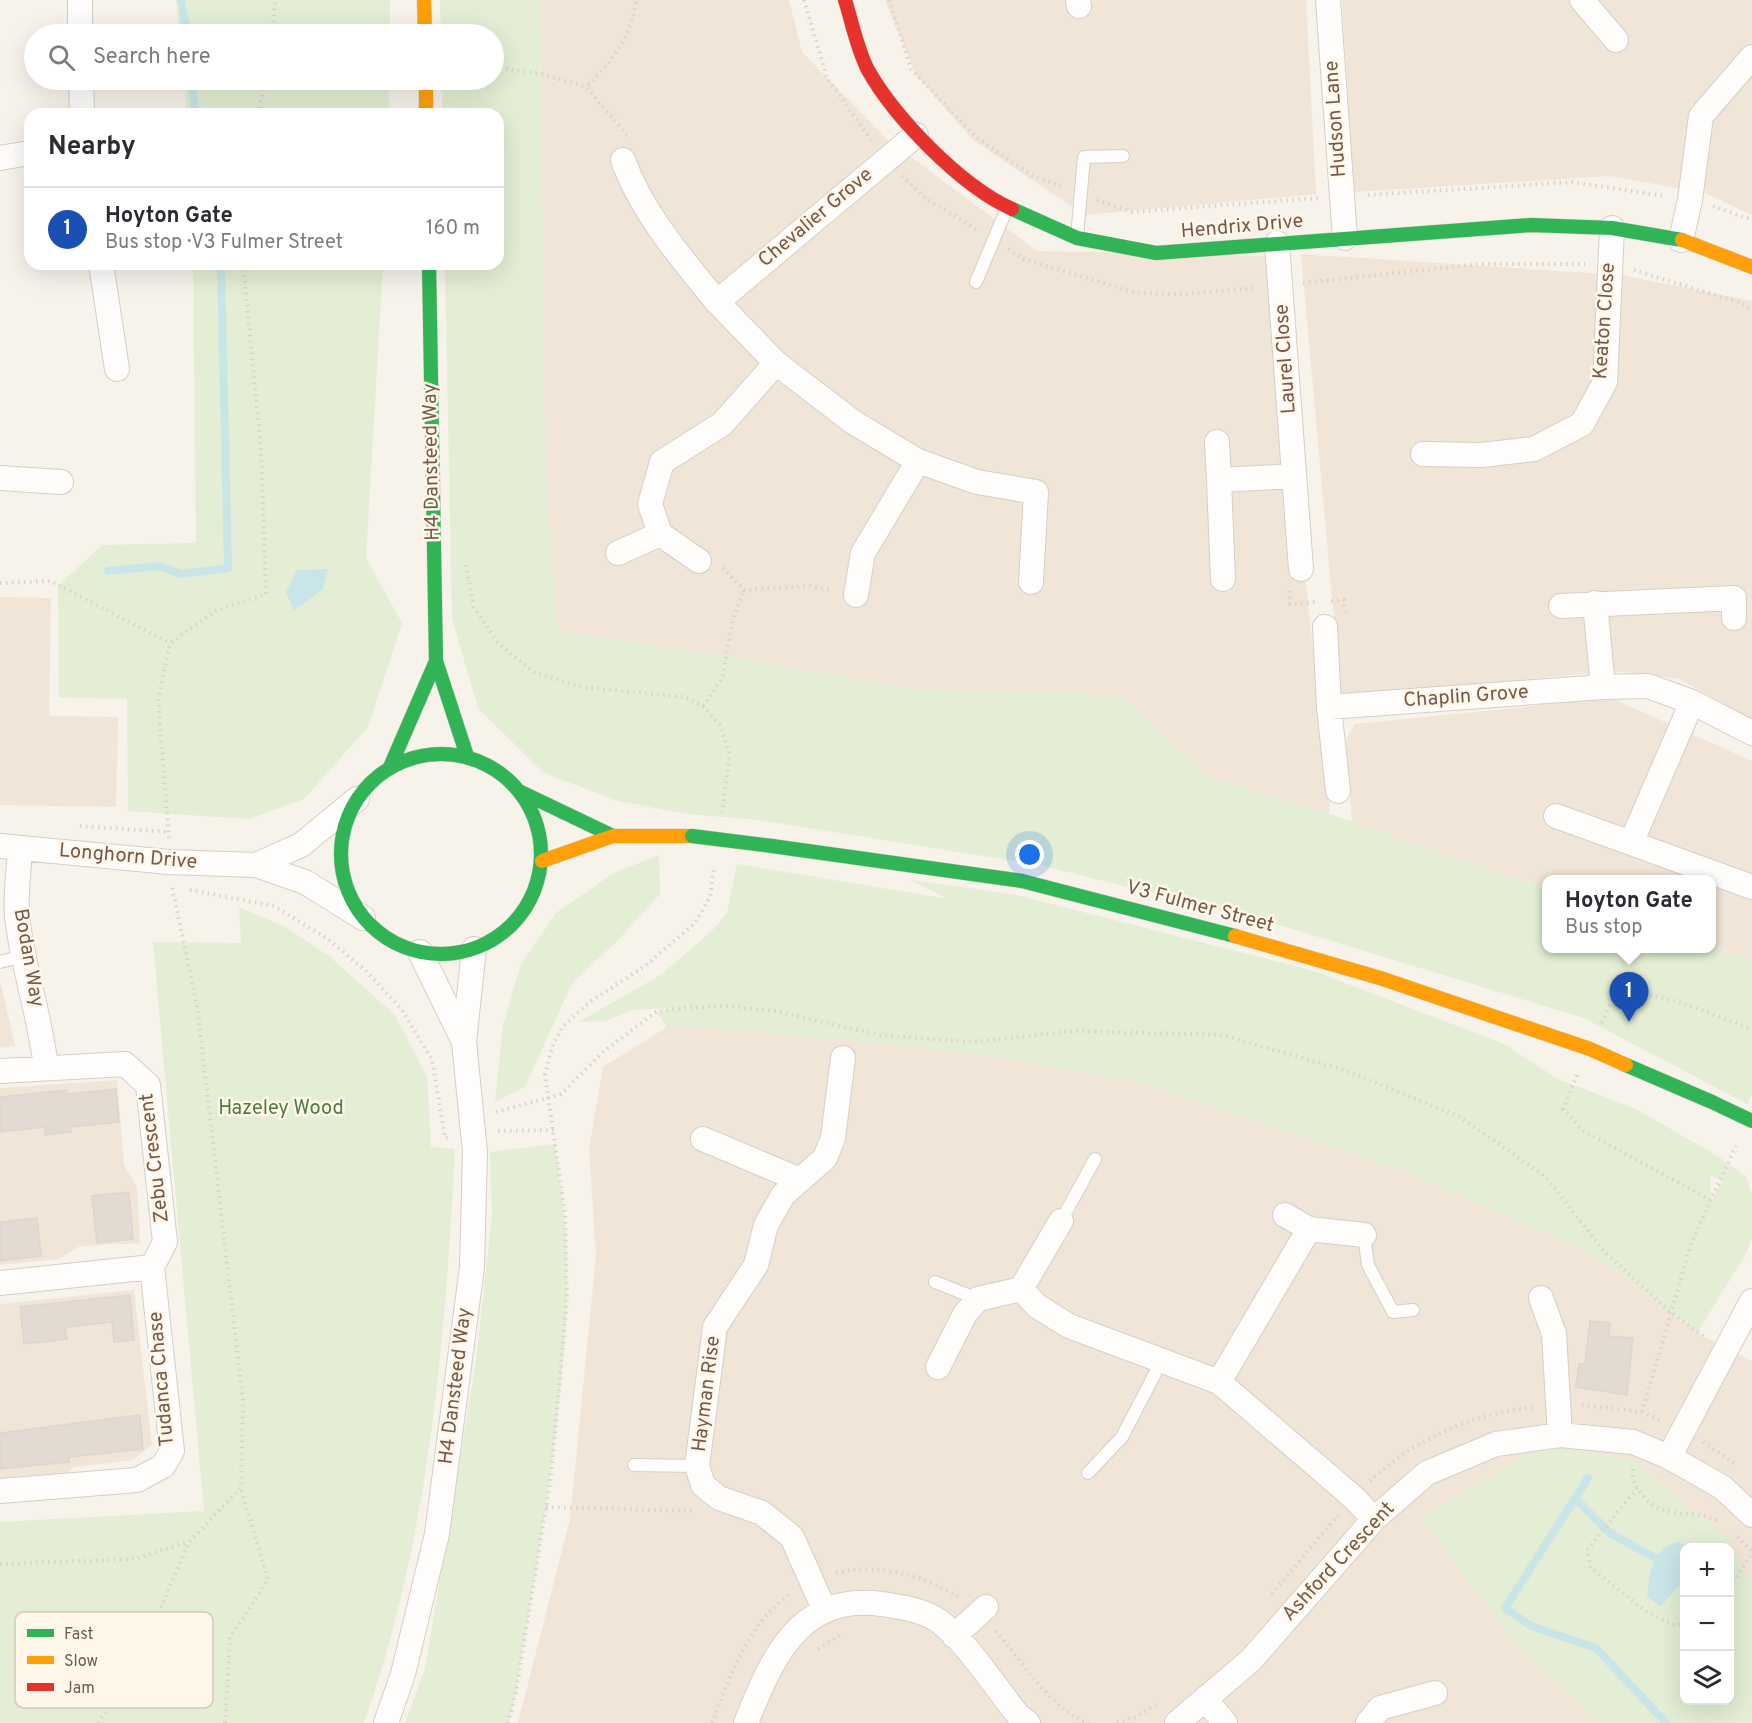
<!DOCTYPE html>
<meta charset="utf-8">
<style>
body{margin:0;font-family:Overpass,sans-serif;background:#f2f2f3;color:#2b2b33}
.controls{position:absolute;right:18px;bottom:18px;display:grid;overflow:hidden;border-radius:12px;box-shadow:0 6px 24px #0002}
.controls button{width:54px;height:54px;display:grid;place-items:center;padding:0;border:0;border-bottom:2px solid #e1e1e2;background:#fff;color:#2b2b33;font:30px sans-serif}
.you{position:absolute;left:1030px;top:855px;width:21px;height:21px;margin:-15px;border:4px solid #fff;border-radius:50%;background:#1a73e8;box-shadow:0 0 0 9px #1a73e833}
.badge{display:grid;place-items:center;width:39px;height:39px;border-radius:50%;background:#a38f81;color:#fff;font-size:20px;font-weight:700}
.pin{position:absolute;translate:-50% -50px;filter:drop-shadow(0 2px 3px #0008)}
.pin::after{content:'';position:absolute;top:32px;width:21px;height:18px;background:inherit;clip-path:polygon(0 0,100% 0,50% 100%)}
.popup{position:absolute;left:1542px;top:875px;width:174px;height:78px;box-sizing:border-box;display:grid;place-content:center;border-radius:12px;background:#fff;filter:drop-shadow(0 2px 4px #0005);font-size:20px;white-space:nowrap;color:#7c7c81}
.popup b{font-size:22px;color:#2b2b33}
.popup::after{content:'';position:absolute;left:50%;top:100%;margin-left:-12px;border:12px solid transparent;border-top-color:#fff}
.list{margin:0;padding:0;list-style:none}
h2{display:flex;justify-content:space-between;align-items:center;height:78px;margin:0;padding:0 24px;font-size:26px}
h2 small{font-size:20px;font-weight:400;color:#7c7c81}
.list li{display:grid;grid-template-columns:39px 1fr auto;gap:18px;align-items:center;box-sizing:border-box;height:84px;padding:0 24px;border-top:2px solid #e1e1e2}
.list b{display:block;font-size:22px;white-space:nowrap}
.list p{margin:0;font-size:20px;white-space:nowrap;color:#7c7c81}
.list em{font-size:20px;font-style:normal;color:#7c7c81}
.icon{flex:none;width:33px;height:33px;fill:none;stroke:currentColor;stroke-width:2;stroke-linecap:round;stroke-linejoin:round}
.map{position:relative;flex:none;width:1752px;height:1723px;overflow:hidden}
.search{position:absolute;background:#fff;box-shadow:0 6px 24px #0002;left:24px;top:24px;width:480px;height:66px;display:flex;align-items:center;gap:15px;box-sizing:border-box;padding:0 21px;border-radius:33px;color:#7c7c81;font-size:22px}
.panel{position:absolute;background:#fff;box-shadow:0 6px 24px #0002;left:24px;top:108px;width:480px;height:162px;border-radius:18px}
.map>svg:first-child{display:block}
</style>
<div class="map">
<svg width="1752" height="1723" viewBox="0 0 1752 1723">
<rect width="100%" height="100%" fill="#f7f2ea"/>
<!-- residential -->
<path fill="#f1e5d7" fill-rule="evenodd" d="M540 0H789L802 52 888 140 1037 251 1272 256 1330 814 1207 776 1120 695 920 690 744 659 557 631 545 465Z
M885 0H1306L1316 194 1084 215 973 140 916 75Z
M1342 0H1752V215L1705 193 1610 176 1354 192Z
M1301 254 1621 275 1752 301V719L1679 679 1614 671 1341 697Z
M0 597 51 598 49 716 118 717 116 807 0 805Z
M1611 698 1752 761V960L1712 946V880H1546V889L1352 823 1346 740 1355 724Z
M0 980 15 1046 0 1048Z
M667 1027 771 1033 982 1055 1141 1083 1400 1170 1590 1252 1697 1333 1752 1361V1723H518L570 1519 596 1256 589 1149 603 1067ZM1684 1548H1730V1700H1684Z
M117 1080 124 1165 137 1187 140 1243 80 1246 59 1259 0 1265V1088Z
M134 1290 152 1445 132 1460 74 1467 65 1475 0 1481V1304Z"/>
<!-- green -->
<path fill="#e3eed4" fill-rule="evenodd" d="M176 0H390V34H179Z
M440 0H540L545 465 557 631 744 659 920 690 1120 695 1207 776 1330 814 1546 889V948H1712V946L1752 960V1094L1747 1104 1584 1018 1286 927 1040 865 759 820 687 814 618 801 544 773 478 708 452 618 445 264H498V114H442V80H494V34H441Z
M184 80H389V114H187Z
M193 264H383L366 558 402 623 368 727 304 799 249 819 128 811 127 699 59 697 58 586 102 545 196 543Z
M659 855 660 894 619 939 572 983 525 1087 495 1102 503 1026 521 964 557 912 614 873Z
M737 864 948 899 911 880 1012 894 1314 971 1504 1044 1558 1079 1636 1109 1719 1157 1747 1178 1752 1196V1237L1747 1252 1697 1333 1590 1252 1400 1170 1141 1083 982 1055 771 1033 667 1027 656 1012 676 1008 631 1010 606 1021 578 1022 659 976 711 932 727 913ZM1710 1175 1722 1181 1712 1200 1711 1199Z
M239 907 287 928 329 956 395 1015 427 1077 431 1147 455 1149C445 1343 429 1539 364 1723H0V1522L204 1511 153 942 241 943Z
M555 1144C562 1195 569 1247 567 1299 561 1431 537 1562 516 1692L508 1723H405L425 1669 476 1361 492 1214 490 1152Z
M1543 1446 1633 1461 1726 1536 1752 1585V1723H1598L1512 1639 1420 1517ZM1684 1548H1730V1700H1684Z"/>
<!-- water -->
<path fill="#cae5e8" d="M328 569 323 589 294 611 286 592 297 570Z
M1678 1542 1694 1547 1684 1548V1580L1660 1607 1647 1596C1649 1574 1652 1547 1678 1542Z"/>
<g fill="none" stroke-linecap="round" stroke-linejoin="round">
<!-- stream -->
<path stroke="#cae5e8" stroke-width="8" d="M181 0 187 34
M191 80 196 114
M108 571 159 566 181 574 228 568 221 264
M1588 1478 1505 1608 1531 1626 1596 1648 1666 1723
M1575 1498 1610 1533 1655 1558"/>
</g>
<!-- building -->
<path fill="#e3dad1" stroke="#e0d5cc" stroke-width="1.5" d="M116 1089 119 1122 70 1127 71 1132 45 1135V1127L0 1132V1097L66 1090 67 1094Z
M129 1192 133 1239 97 1243 92 1196Z
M37 1218 41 1256 0 1261V1222Z
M130 1295 134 1340 114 1342 112 1322 65 1327 67 1339 24 1344 20 1307Z
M1590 1321 1610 1323 1609 1336 1633 1338 1627 1395 1576 1387 1579 1364H1585Z
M140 1415 143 1449 69 1457V1462L0 1469V1433Z"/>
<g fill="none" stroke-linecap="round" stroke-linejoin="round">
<!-- lane casing -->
<g stroke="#d6cec6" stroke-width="14">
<path id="lane" d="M1077 237 1084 157 1123 156
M976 282 1007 208
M0 962 24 956
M1061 1221 1095 1159
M1364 1235 1368 1265 1393 1312 1413 1310
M935 1282 978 1299
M634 1465 697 1466
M1088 1473 1122 1437 1162 1360"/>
</g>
<!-- street casing -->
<g stroke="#d6cec6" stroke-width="26">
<path id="street" d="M80 0V34
M1078 0 1079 6
M1328 0 1345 238
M1582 0 1616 40
M81 80 82 114
M0 158 30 153
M623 160C642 213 682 259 717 302L916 135
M1681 240 1690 200 1701 116 1752 57
M1277 243 1301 569
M101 264 117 369
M776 363 853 422 918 461 863 553 856 595
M1217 442 1219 480
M1423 454 1482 455 1534 449 1582 424 1605 382 1612 228
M918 461 977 482 1036 492 1031 582
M0 478 61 482
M618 553 660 534
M699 561 660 534 650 504 662 462 722 424 776 363 717 302
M1223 579 1219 480 1294 476
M1595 603 1603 687
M1561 606 1734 598V618
M1325 627 1329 707 1603 687 1648 686 1692 702 1752 733
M1329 707 1338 791
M1556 816 1631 843 1692 702
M1631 843 1752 887
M0 846 169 862 256 865 305 882 363 918
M20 848C19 870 15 895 17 917 23 968 40 1016 46 1067
M256 865 301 845 357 799
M420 952 464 1042
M0 1071 125 1064 148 1085 165 1242 152 1267 0 1283
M703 1139 800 1180
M1285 1215 1309 1229 1364 1235
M1021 1289 1061 1221
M1541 1298 1554 1334 1560 1435
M938 1367 965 1314 978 1299 1021 1289 1037 1306 1069 1326 1219 1382 1353 1497 1374 1519
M1219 1382 1309 1229
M1669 1457 1752 1301
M0 1491 137 1480 163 1466 172 1451 152 1267
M824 1609 792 1537 762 1513 719 1498 703 1485 697 1466 715 1327 756 1265 766 1225 783 1195 825 1158 833 1138 843 1058
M954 1636 986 1607
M1206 1700 1225 1723
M386 1723 403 1674 437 1534 472 1267 475 1152 464 1042 474 949
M746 1723C772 1658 799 1593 882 1604 901 1607 923 1610 939 1621 966 1641 995 1687 1018 1715L1028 1723
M1177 1723 1251 1660 1374 1519 1427 1473 1496 1444 1560 1435 1633 1442 1669 1457 1722 1487 1752 1515
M1368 1723 1380 1708 1435 1693"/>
</g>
<!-- fast casing -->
<g stroke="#d6cec6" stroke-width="15">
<path id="fast" d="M1012 209 1077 238 1156 253 1531 225 1612 228 1682 240
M429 264 436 661 467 756
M341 854a100 100 0 1 1 200 0a100 100 0 1 1-200 0Z
M390 767 436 661
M521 792 613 836
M772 846 1022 881 1235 936
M1626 1065 1712 1102"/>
</g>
<!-- slow casing -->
<g stroke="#d6cec6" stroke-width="15">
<path id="slow" d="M424 0 425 34
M426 80V114
M1682 240 1752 267
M542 861 613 836H692
M1235 936 1380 978 1590 1049 1626 1065"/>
</g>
<!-- jam casing -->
<g stroke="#d6cec6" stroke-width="15">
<path id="jam" d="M845 0C852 22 857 49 868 70 895 118 961 186 1012 209"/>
</g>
<!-- path -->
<path stroke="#dad2cd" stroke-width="4" stroke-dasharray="1.5 4.5" stroke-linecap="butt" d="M804 0 827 78 872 141
M889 0 911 69 976 137 1030 174 1062 187
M272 34 275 0
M494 67 542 74 586 87
M258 114 265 80
M627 135 586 87C611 63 632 36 636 0
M902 176 925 198 979 231
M1368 195 1572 182 1665 196
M1097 200 1132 212 1318 198
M1713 206 1752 220
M1008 249 1023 259 1136 293 1181 294 1256 288
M1634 270 1738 302 1752 310
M1303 283 1481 264H1585
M466 565 474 607 497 642 534 672 582 687 684 697 703 706 719 724 730 754 722 812
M723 568 744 590 810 586 831 590
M0 583 50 581 170 643
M1289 591 1290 604 1317 602
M1331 601 1344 600 1345 612
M703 706 722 679 733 619 744 590
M80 826 170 832
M169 838 158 701 170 643 215 611 266 594 261 448 243 264
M190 890 274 906 328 939 366 971 402 1010 432 1060 445 1138 449 1137
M1602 1023 1613 998 1633 991 1679 1002 1752 1029
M1577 1075 1563 1109 1582 1130 1712 1201
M496 1112 561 1094 604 1051 656 1012 685 1008 725 1006 775 1011 879 1035 972 1042 1073 1031 1223 1035 1347 1071 1460 1117 1545 1176 1603 1250 1670 1312 1705 1337
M498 1131 554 1130
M1582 1405 1642 1412 1662 1421
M1642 1412 1692 1241 1736 1146
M1703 1442 1734 1463
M1633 1469C1632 1481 1635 1486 1642 1495 1661 1521 1694 1508 1718 1521
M1370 1481C1414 1439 1475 1413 1535 1407
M1637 1488 1587 1550 1591 1568 1647 1612 1674 1625 1684 1624
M546 1507 695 1511
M1737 1537 1752 1551
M0 1564 135 1559 188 1542
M836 1573C878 1563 924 1575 960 1598
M1730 1587 1752 1554
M1272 1594 1338 1515
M996 1631C1018 1657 1056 1715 1089 1723
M818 1649 840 1635
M98 1723 137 1663 189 1542 241 1488 243 1401 197 1006 172 887
M225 1723 230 1638 268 1580 241 1489
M508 1723 516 1692 551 1476 567 1298 565 1213 545 1075 552 1047 562 1027 591 1001 645 966 695 923 710 897 714 867
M712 1723C731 1675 747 1624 791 1593
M1117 1723 1136 1717 1159 1703"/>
<!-- lane -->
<use href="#lane" stroke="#fefdfc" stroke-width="12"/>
<!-- street -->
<use href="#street" stroke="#fefdfc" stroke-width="24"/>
<!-- fast -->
<use href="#fast" stroke="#30b455" stroke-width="14"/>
<!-- slow -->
<use href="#slow" stroke="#ff9f0a" stroke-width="14"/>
<!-- jam -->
<use href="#jam" stroke="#e5322d" stroke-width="14"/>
<!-- fast-bridge casing -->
<g stroke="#d6cec6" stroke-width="15" stroke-linecap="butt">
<path id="fast-bridge" d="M692 836 772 846
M1712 1102 1752 1121"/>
</g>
<!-- fast-bridge -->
<use href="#fast-bridge" stroke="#30b455" stroke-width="14"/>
</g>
<g text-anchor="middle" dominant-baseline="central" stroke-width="5" stroke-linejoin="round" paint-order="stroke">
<!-- street labels -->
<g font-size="20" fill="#765949" stroke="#fff7ea">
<text transform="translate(1336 119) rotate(-94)">Hudson Lane</text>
<text transform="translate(816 218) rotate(-40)">Chevalier Grove</text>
<text transform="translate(1242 227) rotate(-5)">Hendrix Drive</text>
<text transform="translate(1605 321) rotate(-86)">Keaton Close</text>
<text transform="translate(1286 359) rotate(-94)">Laurel Close</text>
<text transform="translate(432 462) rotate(-91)">H4 Dansteed Way</text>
<text transform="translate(1466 697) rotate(-4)">Chaplin Grove</text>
<text transform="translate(128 857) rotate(5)">Longhorn Drive</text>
<text transform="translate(1200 907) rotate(15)">V3 Fulmer Street</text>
<text transform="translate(28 958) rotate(80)">Bodan Way</text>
<text transform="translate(155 1158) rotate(-97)">Zebu Crescent</text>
<text transform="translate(162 1379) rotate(-95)">Tudanca Chase</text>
<text transform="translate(456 1386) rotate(-83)">H4 Dansteed Way</text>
<text transform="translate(707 1394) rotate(-83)">Hayman Rise</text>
<text transform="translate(1339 1562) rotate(-47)">Ashford Crescent</text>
</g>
<!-- park labels -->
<g font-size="20" fill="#517c40" stroke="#fff7ea">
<text x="281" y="1109">Hazeley Wood</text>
</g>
</g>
<!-- legend -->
<rect x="15" y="1612" width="198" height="96" rx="9" fill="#fff7ea" stroke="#d6c8ba" stroke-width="1.5"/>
<rect x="27" y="1629" width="27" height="8" fill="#30b455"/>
<rect x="27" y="1656" width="27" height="8" fill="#ff9f0a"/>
<rect x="27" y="1683" width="27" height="8" fill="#e5322d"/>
<g font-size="16" fill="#765949">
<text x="64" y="1639">Fast</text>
<text x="64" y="1666">Slow</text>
<text x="64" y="1693">Jam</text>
</g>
</svg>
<div class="controls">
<button>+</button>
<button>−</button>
<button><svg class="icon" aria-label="layers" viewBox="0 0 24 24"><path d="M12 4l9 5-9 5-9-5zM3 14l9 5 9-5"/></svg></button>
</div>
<div class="you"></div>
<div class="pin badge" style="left:1629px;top:1022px;background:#1a4fb4">1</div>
<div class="popup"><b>Hoyton Gate</b>Bus stop</div>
<div class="search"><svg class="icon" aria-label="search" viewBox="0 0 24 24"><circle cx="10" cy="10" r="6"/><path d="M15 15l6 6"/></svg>Search here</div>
<section class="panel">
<h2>Nearby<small></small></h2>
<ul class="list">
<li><span class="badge" style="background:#1a4fb4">1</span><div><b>Hoyton Gate</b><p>Bus stop · V3 Fulmer Street</p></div><em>160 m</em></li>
</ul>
</section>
</div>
